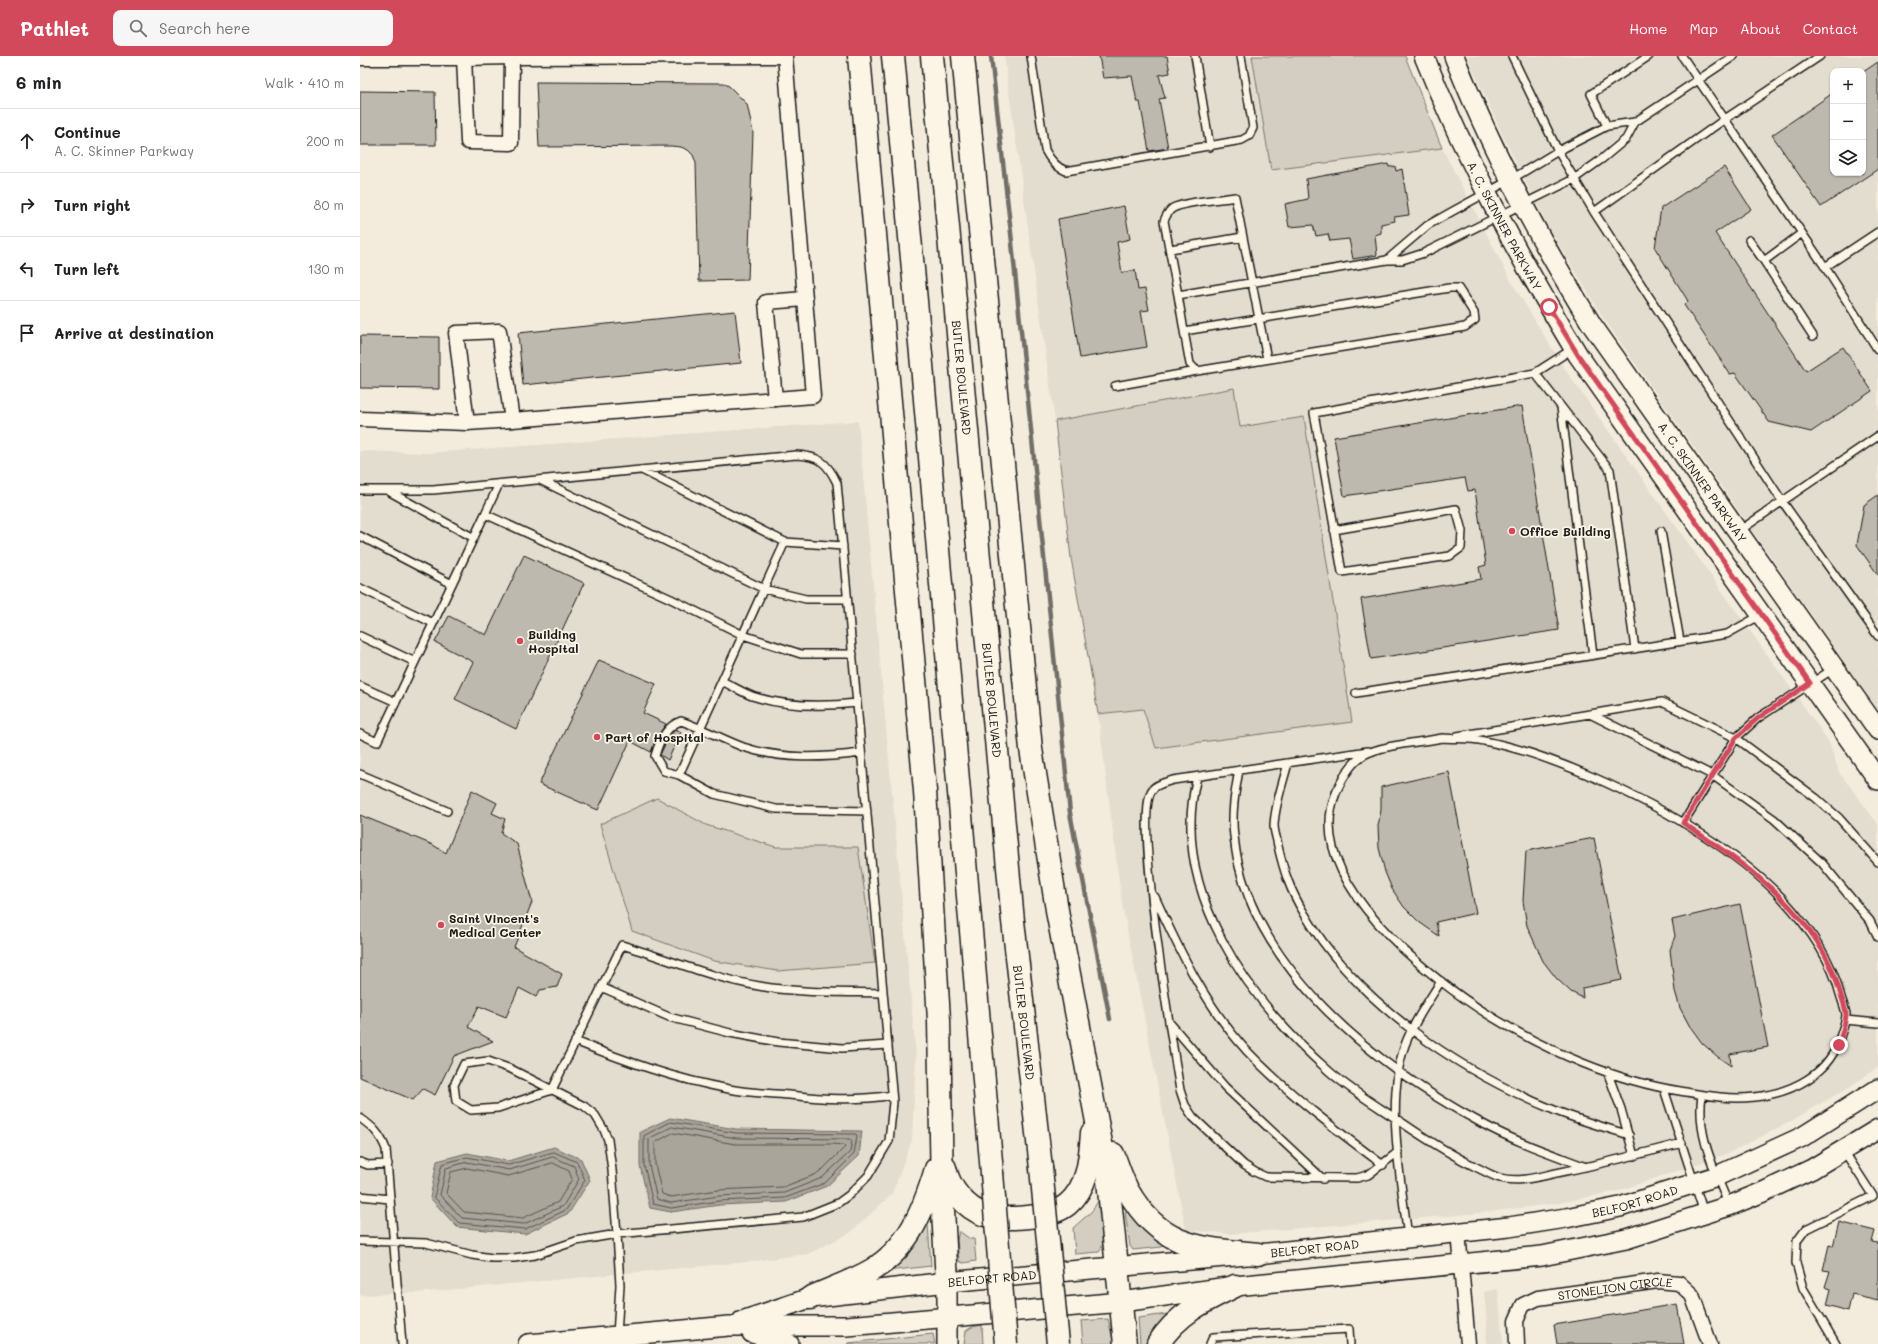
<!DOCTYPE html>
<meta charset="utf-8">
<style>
body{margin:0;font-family:Mali,sans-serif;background:#f6f6f6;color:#202124}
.controls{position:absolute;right:12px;top:12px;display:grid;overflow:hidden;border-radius:8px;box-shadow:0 1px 3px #0004}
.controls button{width:36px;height:36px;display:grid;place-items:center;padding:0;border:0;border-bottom:1px solid #e0e0e0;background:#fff;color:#202124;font:20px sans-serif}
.stop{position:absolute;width:12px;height:12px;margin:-9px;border:3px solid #d1495b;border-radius:50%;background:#fff}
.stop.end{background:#d1495b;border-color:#fff;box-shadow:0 1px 4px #0008}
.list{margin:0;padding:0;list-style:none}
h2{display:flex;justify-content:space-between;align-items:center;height:52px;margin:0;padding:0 16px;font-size:17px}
h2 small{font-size:13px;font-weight:400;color:#757577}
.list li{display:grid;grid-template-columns:26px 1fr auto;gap:12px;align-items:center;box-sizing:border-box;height:64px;padding:0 16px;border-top:1px solid #e0e0e0}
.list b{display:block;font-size:15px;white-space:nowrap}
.list p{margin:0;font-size:13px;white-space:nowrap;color:#757577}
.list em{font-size:13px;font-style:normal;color:#757577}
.icon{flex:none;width:22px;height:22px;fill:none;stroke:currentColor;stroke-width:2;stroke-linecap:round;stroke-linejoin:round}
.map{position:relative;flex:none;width:1518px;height:1288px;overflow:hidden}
header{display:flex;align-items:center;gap:24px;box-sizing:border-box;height:56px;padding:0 20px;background:#d1495b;color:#fff}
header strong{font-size:19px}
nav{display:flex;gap:22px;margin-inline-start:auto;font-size:14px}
.search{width:280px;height:36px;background:#f6f6f6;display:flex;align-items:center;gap:10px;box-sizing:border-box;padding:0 14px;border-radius:8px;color:#757577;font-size:15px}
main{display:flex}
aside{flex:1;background:#fff}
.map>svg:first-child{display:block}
</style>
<header>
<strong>Pathlet</strong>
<div class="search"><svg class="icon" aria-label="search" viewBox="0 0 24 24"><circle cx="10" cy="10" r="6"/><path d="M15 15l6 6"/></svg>Search here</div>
<nav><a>Home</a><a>Map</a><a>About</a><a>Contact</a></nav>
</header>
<main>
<aside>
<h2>6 min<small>Walk · 410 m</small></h2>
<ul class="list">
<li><svg class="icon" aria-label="ahead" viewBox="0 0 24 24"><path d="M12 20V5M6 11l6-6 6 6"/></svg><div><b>Continue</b><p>A. C. Skinner Parkway</p></div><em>200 m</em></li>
<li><svg class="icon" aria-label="right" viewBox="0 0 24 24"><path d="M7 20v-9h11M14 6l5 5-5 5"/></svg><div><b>Turn right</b></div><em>80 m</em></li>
<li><svg class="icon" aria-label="left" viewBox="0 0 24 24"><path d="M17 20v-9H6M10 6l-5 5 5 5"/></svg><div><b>Turn left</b></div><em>130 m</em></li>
<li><svg class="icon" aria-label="arrive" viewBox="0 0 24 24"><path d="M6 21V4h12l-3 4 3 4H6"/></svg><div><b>Arrive at destination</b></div></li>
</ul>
</aside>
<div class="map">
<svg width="1518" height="1288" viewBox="0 0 1518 1288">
<rect width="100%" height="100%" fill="#f3ecdd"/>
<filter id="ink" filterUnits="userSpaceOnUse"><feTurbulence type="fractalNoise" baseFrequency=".025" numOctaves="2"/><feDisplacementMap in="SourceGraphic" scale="8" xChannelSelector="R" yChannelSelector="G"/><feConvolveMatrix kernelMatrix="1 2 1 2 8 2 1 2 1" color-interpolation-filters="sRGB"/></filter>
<g filter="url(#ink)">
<!-- built -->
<path fill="#e3ddcf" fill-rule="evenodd" d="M644 0H892L911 114 1082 92 1151 225 1204 312 1469 686 1479 716 1518 768V1011L1491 1030 1426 1068 1369 1097 1258 1135 1199 1147 1111 1158 870 1178 826 1174 762 848 738 658 783 653 880 371 874 332 695 365Z
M1107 0H1518V654L1244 263 1186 167 1142 78ZM1473 15H1503V117H1473Z
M498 365 556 999 552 1084 532 1138 490 1177 448 1198 386 1206 56 1237 0 1239V395L68 397Z
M1138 1233 1143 1288H1126L1127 1268 1124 1236Z"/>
<!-- green -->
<path fill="#d3cec1" stroke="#78756e" d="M892 0H1045L1082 92 911 114Z
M874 332 880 371 944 361 992 666 796 692 783 653 738 658 711 502 695 365Z
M297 742 346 769 416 791H498L515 907 418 915 354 905 272 875 240 768Z
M738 1145 744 1186 739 1196 715 1198 713 1172 732 1155Z
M767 1155 803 1190 802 1191 773 1194 770 1190 765 1156Z
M568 1168 571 1210 527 1215 554 1188Z
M599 1175 610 1183H614L616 1205 603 1207 599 1205 597 1184Z
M807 1258 788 1288H780L778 1262Z
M748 1263 754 1288H723L721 1265Z
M622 1269 623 1288H604L606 1275 612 1271Z
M573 1278 575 1288H487L488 1287Z"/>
<!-- water -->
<path fill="#aaa59b" stroke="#716e68" d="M310 1062 376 1073 502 1075 499 1100 467 1130 426 1146 360 1149 311 1156 290 1152 280 1110V1076Z
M194 1091 221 1103 230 1124 209 1157 165 1178 97 1171 70 1142 77 1105 107 1097 148 1105Z"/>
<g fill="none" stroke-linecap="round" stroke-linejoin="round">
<!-- shore -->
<path stroke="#55534f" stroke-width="1" d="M311 1066 376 1077 496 1078 497 1080 494 1098 465 1127 425 1142 359 1145 311 1152 293 1148 284 1109V1080Z
M312 1071 376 1082 490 1083 492 1085 490 1096 462 1122 424 1137 359 1140 311 1147 297 1143 289 1109V1083Z
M313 1077 375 1088H472L483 1089 485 1091 459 1117 423 1131 358 1134 311 1141 302 1138 295 1108V1087Z
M194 1096 217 1106 225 1124 206 1154 165 1173 99 1167 74 1141 82 1108 107 1101 148 1109Z
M193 1101 214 1110 219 1123 203 1150 164 1168 102 1162 80 1139 86 1112 107 1106 149 1114Z
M193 1107 209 1115 212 1123 198 1146 163 1162 104 1156 86 1137 91 1116 107 1112 148 1120Z"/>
<!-- stream -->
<path stroke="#716e68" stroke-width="4.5" d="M631 0 651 177 710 757 750 963"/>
</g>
<!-- building -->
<path fill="#beb9ae" stroke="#1c1c1c" d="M739 0H807L810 17 799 19 805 42 799 43 808 92 789 95 780 46H777L772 20 743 22Z
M1518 6V113L1461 151 1412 79 1473 37V117H1503V16Z
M176 26 364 27 370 31 387 48 393 76 388 224 339 225 336 107 333 99 328 94 321 91 311 90 179 91Z
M0 35 75 36 76 89H0Z
M1028 108 1029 111 1035 110 1036 115 1042 113 1049 159 1034 161 1035 165 1021 168V177L1015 179 1017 199 993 203 989 183 970 185 968 178 956 180 953 169 929 171 925 148 948 143 946 123Z
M1364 111 1391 153 1355 177 1446 315 1483 291 1512 335 1451 376 1409 366 1375 317 1370 318 1324 249 1328 245 1295 192 1301 152Z
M764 150 770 183 757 186 762 217 775 214 778 234 785 233 789 254 781 255 787 291 720 302 698 163Z
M375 255 381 307 163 329 158 277Z
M0 280 79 281V333L0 332Z
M1162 350 1199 574 1011 603 1001 543 1121 523 1119 511 1126 509 1115 434 1108 435 1105 422 984 440 974 381Z
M1518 439V519L1497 489 1504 449Z
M164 499 224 527 156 673 95 643 113 606 75 586 89 560 126 579Z
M239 604 296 628 283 657 306 668 297 681 291 696 270 685 238 754 179 728Z
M316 673 321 676 308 704 300 699 308 682Z
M1089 716 1116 857 1076 866 1079 880 1059 866 1044 851 1032 833 1025 816 1019 792 1018 770 1021 754V731Z
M112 734 137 747 132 757 145 763 141 777 157 788 172 846 154 891 202 918 197 931 180 934 176 941 159 932 146 961 119 950 108 971 133 985 94 1000 75 1039 63 1033 53 1044 0 1021V759L73 789 86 797Z
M1234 782 1262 924 1222 932 1223 942 1211 936 1196 922 1183 905 1167 870 1163 845 1166 795Z
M1380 848 1408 991 1370 998 1371 1010 1358 1001 1342 987 1329 969 1320 952 1315 935 1310 894 1315 880 1312 864Z
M1479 1166 1515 1175 1512 1186 1518 1187V1244L1492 1238 1488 1255 1467 1249 1471 1233 1465 1231 1470 1215 1463 1214 1469 1189 1473 1190Z
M1317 1248 1324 1288H1197L1194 1269Z"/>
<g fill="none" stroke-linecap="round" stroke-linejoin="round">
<!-- service casing -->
<g stroke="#1c1c1c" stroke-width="10">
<path id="service" d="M671 0 685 94C690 104 696 111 706 115L882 84 889 80 893 72 881 0
M835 0 850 91
M1152 0 1198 95 1234 156
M1322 0 1465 211 1518 294
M1460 0 1365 63 1234 156 1422 445 1518 580
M1247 70 1231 38 1289 0
M1442 177 1404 205 1453 280
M1389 184 1404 205
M810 193 883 181
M1027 204 1068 169 1093 155 1150 124 1198 95 1247 70 1275 66 1374 0
M1465 211 1518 176
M818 239 804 165C806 160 808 155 813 152 827 145 859 144 875 141L907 303
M824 275 830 308 837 315 1105 271 1115 264 1114 257 1098 232H1089L824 275 818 239 1027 204H1042L1064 197 1214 123 1242 103 1266 83 1275 66
M1175 317 1250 414 1275 593
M755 330 837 315
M1201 351 1233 599
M282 414 425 486 483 490
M180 424 404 533 446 543H487
M139 428 125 458 311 543 383 579 441 598H493
M0 434H73L436 399C459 400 467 406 477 427L533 1046 529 1085 508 1120 489 1139 478 1147 443 1161 257 1178 216 1185 175 1199 154 1202H132L112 1199 66 1187 0 1185
M30 436 114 482
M974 474 1096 453 1102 475 1101 492 1090 500 982 516 954 357 1175 317 1214 292
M1301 475 1320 585
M1379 475 1518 380
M0 480 92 528
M425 486 319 719 354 738 416 753 507 755
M0 532 73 567
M0 580 55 606
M362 625C372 630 382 636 392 640 426 651 462 651 497 647
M0 630 36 646
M996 637 1367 578 1401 559
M1230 658 1352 719 1414 763 1462 807 1510 865 1518 881
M0 678 17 686 125 458
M1097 680 1302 646 1376 682 1456 742 1479 762 1518 806
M1083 682C1097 683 1111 682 1124 685 1162 692 1198 706 1233 721 1299 750 1370 789 1421 841 1447 869 1471 901 1480 938 1482 945 1485 952 1486 958 1486 965 1483 972 1481 978 1471 1018 1432 1037 1394 1041 1369 1044 1344 1039 1320 1035 1256 1025 1187 995 1132 961 1069 922 941 823 976 737 982 723 990 707 1004 699 1022 689 1062 686 1083 682Z
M1008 695 813 724C807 726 796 728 792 734 773 760 813 991 820 1034L825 1049 833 1061 884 1109 895 1116 906 1121 997 1122 1008 1119 1038 1096
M928 707C923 727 915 748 914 769 914 776 917 783 918 790 924 816 930 834 944 857 996 947 1099 1015 1194 1054 1218 1064 1244 1071 1269 1079
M879 714C875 736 871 758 874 780 886 909 1017 1011 1123 1068 1156 1086 1192 1098 1226 1111
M0 718 87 755
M319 719 304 715 295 700C299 685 306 670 321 665 342 672 362 683 383 691 422 704 462 702 501 697
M837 721C808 834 889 945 970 1016 993 1036 1019 1051 1044 1068 1069 1085 1093 1100 1120 1113 1126 1116 1133 1120 1140 1122 1160 1127 1181 1120 1201 1116 1241 1108 1281 1098 1322 1087
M1323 767 1376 682 1398 662 1473 613
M795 841C819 894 846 950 886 994 927 1037 975 1073 1023 1109
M241 931 309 961 370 977 418 986 482 992 528 989
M1485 964 1518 967
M809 966 865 1031 963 1123
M215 985C265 1005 315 1023 369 1033 388 1037 409 1037 429 1039 464 1043 497 1045 532 1039
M1247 1015 1261 1053 1274 1100
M1304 1033 1344 1157
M1342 1039C1336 1079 1355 1114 1369 1150
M0 1062C13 1071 20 1078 26 1093L42 1288
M0 1106 8 1109 28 1108
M0 1140 30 1143
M1048 1181C1041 1124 1025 1044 1045 989 1053 967 1068 946 1081 925
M257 1280 260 1229 257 1178 252 1114 248 1084 244 1074 235 1059 224 1050 151 1013 128 1005 104 1008 94 1029 96 1045 111 1054 138 1052 192 1034 262 889C308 903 352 922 399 930 437 937 484 936 523 937
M850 1288 853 1281 989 1273 990 1288
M1476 1288 1443 1232 1436 1207 1437 1185 1446 1173 1513 1140 1484 1095"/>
</g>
<!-- minor casing -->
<g stroke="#1c1c1c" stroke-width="17">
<g id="minor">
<path d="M0 2H104L108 86 151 87 152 1 425 0 453 340 152 364 139 275 96 277 107 367 0 363"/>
<path d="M104 2 152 1"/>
<path d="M415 343 406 246 445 243"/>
<path d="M107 367 152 364"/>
<path d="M1098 1176 1108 1288"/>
<path id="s1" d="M1157 1288 1156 1265 1163 1249 1178 1242 1298 1225 1319 1227 1332 1239 1350 1288"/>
</g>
</g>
<!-- secondary casing -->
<g stroke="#1c1c1c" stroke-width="22">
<g id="secondary">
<path id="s2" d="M1064 0C1106 105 1160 203 1218 299L1518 724"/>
<path id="s3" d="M1094 0C1131 94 1179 183 1232 269L1518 674"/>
<path d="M587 1226V1288"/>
<path id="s4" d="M382 1265 450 1242 587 1226 898 1198 1149 1171 1206 1162 1260 1151 1357 1120 1442 1081 1518 1033"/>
<path d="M392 1277 429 1288"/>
<path d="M168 1288 369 1270H487L762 1246 875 1230 1182 1200 1266 1183 1369 1150 1403 1136 1452 1113 1518 1073"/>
</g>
</g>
<!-- motorway casing -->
<g stroke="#1c1c1c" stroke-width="25">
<g id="motorway">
<path d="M499 0 565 735 579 964 582 1136 587 1226"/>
<path d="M533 0 562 309 632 1117"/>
<path id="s5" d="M572 0 653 865 681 1112"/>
<path d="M603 0 671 693 698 860 748 1124 765 1288"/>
<path d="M753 1098C758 1110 762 1124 768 1135 801 1192 838 1192 898 1198"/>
<path d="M585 1112C589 1132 605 1152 625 1159 646 1165 692 1162 708 1148 729 1130 730 1101 732 1077"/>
<path d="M450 1242C470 1233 493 1225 512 1214 549 1192 564 1153 576 1113"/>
<path d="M798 1288C817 1258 844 1245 875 1230"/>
</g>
</g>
<!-- service -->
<use href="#service" stroke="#fcf5e5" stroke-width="7"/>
<!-- minor -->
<use href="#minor" stroke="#fcf5e5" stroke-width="14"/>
<!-- secondary -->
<use href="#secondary" stroke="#fcf5e5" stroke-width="19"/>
<!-- motorway -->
<use href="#motorway" stroke="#fcf5e5" stroke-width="22"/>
<!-- motorway-bridge casing -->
<g stroke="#1c1c1c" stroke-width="25" stroke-linecap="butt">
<path id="motorway-bridge" d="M681 1112 698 1288
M632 1117 646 1288"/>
</g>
<!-- motorway-bridge -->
<use href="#motorway-bridge" stroke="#fcf5e5" stroke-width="22"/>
</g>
</g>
<g fill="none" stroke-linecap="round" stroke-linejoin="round" filter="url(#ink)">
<!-- route -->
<path stroke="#d1495b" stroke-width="5" d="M1189 251 1218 299 1450 627 1398 662 1376 682 1323 767C1386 808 1459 859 1480 936 1482 943 1486 952 1486 959 1485 969 1481 980 1479 989"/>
</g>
<!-- markers -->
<g fill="#d1495b" stroke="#fcf5e5" stroke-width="1.5">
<circle cx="1152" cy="475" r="4"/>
<circle cx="160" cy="585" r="4"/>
<circle cx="237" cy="681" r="4"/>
<circle cx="81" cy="869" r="4"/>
</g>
<g text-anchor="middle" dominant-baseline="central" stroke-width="3.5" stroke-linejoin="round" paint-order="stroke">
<!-- street labels -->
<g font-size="12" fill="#1c1c1c" stroke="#fcf5e5">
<text stroke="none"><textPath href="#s2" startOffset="188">A. C. SKINNER PARKWAY</textPath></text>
<text stroke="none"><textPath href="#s5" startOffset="323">BUTLER BOULEVARD</textPath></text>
<text stroke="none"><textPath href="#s3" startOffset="495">A. C. SKINNER PARKWAY</textPath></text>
<text stroke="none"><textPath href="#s5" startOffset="647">BUTLER BOULEVARD</textPath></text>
<text stroke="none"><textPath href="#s5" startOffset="971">BUTLER BOULEVARD</textPath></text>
<text stroke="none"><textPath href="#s4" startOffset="903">BELFORT ROAD</textPath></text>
<text stroke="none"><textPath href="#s4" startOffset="579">BELFORT ROAD</textPath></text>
<text stroke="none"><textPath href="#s4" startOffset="255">BELFORT ROAD</textPath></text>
<text stroke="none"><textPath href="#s1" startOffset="135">STONELION CIRCLE</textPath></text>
</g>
<!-- poi labels -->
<g font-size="12" font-weight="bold" fill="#1c1c1c" stroke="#fcf5e5" text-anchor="start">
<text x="1160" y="475">Office Building</text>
<text x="168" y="578">Building<tspan x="168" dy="14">Hospital</tspan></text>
<text x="245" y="681">Part of Hospital</text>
<text x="89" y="862">Saint Vincent's<tspan x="89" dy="14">Medical Center</tspan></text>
</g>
</g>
</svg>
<div class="controls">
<button>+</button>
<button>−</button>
<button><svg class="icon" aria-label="layers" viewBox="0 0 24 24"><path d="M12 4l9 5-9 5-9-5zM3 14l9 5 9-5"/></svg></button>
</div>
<div class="stop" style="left:1189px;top:251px"></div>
<div class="stop end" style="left:1479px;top:989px"></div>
</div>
</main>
